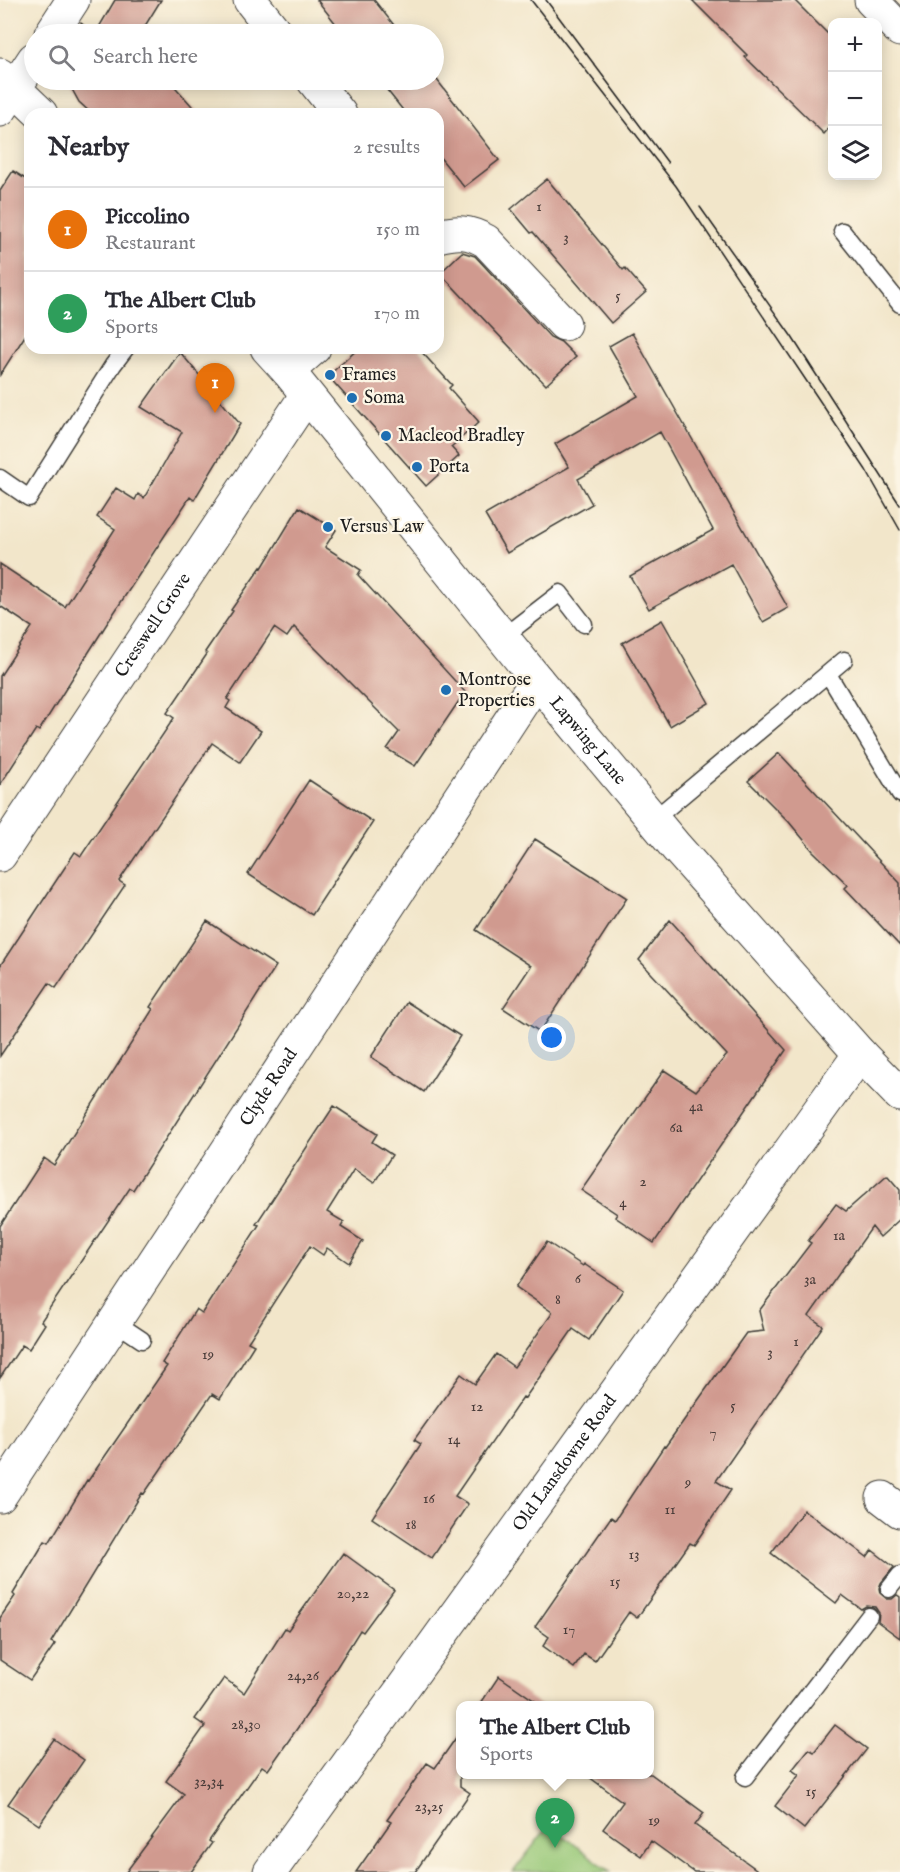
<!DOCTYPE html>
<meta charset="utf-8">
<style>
body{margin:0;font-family:"IM FELL English",serif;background:#f2f2f3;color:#2b2b33}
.controls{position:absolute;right:18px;top:18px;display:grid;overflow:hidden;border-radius:12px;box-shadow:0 3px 15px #0003}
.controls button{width:54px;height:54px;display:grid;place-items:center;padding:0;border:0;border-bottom:2px solid #e1e1e2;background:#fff;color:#2b2b33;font:30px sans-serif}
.you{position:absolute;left:552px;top:1038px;width:21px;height:21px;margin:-15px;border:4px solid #fff;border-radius:50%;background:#1a73e8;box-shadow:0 0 0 9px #1a73e833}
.badge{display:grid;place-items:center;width:39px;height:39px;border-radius:50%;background:#2563eb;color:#fff;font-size:20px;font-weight:700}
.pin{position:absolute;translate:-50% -50px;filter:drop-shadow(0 2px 3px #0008)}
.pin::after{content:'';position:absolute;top:32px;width:21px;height:18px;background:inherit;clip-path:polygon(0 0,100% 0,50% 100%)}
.popup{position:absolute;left:456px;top:1701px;width:198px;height:78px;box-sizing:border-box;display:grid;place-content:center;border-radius:12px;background:#fff;filter:drop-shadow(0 2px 4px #0005);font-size:20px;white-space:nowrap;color:#7c7c81}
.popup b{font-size:22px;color:#2b2b33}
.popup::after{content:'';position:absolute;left:50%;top:100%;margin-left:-12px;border:12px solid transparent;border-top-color:#fff}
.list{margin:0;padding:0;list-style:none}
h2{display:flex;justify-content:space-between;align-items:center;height:78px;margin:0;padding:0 24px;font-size:26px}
h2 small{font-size:20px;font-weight:400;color:#7c7c81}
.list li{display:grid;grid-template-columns:39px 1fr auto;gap:18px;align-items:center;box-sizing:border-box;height:84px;padding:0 24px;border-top:2px solid #e1e1e2}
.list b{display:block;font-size:22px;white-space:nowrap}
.list p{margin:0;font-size:20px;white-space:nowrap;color:#7c7c81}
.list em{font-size:20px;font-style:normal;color:#7c7c81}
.icon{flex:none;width:33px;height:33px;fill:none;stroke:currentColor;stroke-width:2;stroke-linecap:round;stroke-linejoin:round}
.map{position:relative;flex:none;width:900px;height:1872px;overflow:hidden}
.search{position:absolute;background:#fff;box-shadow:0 3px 15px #0003;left:24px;top:24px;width:420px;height:66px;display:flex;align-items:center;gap:15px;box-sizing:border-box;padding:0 21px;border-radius:33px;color:#7c7c81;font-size:22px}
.panel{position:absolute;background:#fff;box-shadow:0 3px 15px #0003;left:24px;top:108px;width:420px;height:246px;border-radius:18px}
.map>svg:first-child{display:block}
</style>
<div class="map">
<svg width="900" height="1872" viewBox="0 0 900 1872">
<rect width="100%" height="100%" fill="#fcf5e5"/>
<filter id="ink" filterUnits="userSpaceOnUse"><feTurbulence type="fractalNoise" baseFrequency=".0167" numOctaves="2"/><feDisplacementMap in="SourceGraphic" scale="12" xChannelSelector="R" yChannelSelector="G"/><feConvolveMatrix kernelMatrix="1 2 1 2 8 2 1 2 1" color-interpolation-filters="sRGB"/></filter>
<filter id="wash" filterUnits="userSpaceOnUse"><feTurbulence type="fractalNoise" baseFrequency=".008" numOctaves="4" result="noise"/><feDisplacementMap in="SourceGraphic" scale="24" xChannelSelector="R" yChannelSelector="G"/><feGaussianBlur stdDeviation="1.35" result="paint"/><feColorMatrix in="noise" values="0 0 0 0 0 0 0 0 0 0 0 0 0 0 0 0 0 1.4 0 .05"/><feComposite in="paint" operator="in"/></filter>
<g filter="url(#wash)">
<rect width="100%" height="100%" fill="#f2e6ca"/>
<!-- green -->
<path fill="#96c776" stroke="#597249" stroke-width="1.5" d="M549 1825 611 1872H513Z"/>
<g id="blocks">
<!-- building -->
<path fill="#d09a8f" d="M115 0H161L140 34H73L81 23 95 34Z
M317 0H374L401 34H344Z
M692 0H794L832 38V125L824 134 745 57 747 55Z
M434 76 499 160 464 187 438 155V114H406L379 80H434Z
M67 80H169L199 114H92L79 102Z
M13 171 30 182V328L0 375V191Z
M547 179 623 270 625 268 646 292 611 323 533 232 531 233 511 209Z
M462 252 475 256 550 337 561 342 576 357 546 385 440 273Z
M632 333 788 608 763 622 731 564 649 609 630 576 713 530 660 432 578 479 592 504 507 553 485 515 569 467 555 444 638 396 609 346Z
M359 348H418L452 385 449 388 479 422 451 447 459 456 426 486 328 376Z
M180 352 240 424 194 500 190 497 106 625 39 731 36 729 0 785V676L32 627 0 606V564L65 607 115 529 97 517 116 488 135 500 138 494 144 498 182 432 141 407Z
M299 507 336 530 325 547 361 570 358 575 465 692 415 766 387 749 399 732 294 627 287 637 274 628 227 699 230 701 226 708 261 731 240 762 212 743 119 881 125 885 56 988 49 983 0 1056V966L75 852 81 856 174 718 167 713 207 654 205 652 233 611 231 610 261 567 262 568Z
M662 620 709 703 670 726 622 643Z
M779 753 900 883V946L845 888 848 885 813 851 789 822 748 781Z
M309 780 373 822 312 915 248 874Z
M535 839 627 898 540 1032 503 1008 531 966 476 930Z
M670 920 786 1050 654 1243 615 1217 617 1214 581 1190 664 1070 696 1091 727 1055 639 960Z
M207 921 276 966 133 1190 130 1188 41 1321 45 1324 29 1349 22 1345 0 1378V1226L44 1158 54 1165 153 1009 150 1007Z
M407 1002 460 1036 424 1092 371 1057Z
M334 1106 377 1134 372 1142 392 1155 374 1183 354 1169 327 1212 344 1222 341 1227 363 1241 349 1263 327 1248 323 1255 310 1246 248 1342 254 1345 220 1399 212 1394 144 1494 142 1493 51 1642 55 1644 30 1680 0 1660V1618L15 1596 13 1594 45 1541 49 1543 87 1480 88 1481 167 1366 162 1363 196 1309 202 1313 259 1225 256 1224Z
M887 1175 900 1190V1219L880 1237 872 1227 809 1316 823 1326 716 1481 731 1490 694 1545 690 1543 637 1618 629 1612 595 1661 584 1654 574 1668 543 1646 549 1637 535 1627 611 1517 615 1520 664 1446 665 1447 746 1333 764 1331 759 1311 811 1243 808 1241 836 1204 846 1211Z
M547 1242 583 1266 584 1264 623 1290 589 1340 573 1329 525 1398 523 1397 455 1496 468 1504 432 1558 372 1518 421 1444 414 1440 461 1374 475 1384 496 1354 514 1367 551 1315 552 1312 516 1287Z
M804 1510 867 1557 872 1550 894 1567 881 1583 879 1588 880 1593 887 1599H892L897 1595 900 1597V1638L878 1622 879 1613 875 1607 866 1606 861 1609 842 1595 836 1603 771 1553Z
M343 1553 394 1590 363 1632 360 1630 308 1713 268 1770 262 1766 209 1841 212 1843 191 1872H126L184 1794 166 1781 205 1726 195 1719 224 1678 244 1693 285 1628 288 1630Z
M499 1676 542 1706H479Z
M835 1725 867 1749 804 1829 775 1806 799 1775 792 1770 809 1749 814 1752Z
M460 1732V1786L470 1793 415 1872H356L391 1822 387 1820 427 1763 435 1768Z
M54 1739 84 1760 39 1825 8 1804Z
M585 1774H651L704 1813 695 1825 760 1872H694L651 1841 641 1856 603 1829 623 1802Z"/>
</g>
</g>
<g filter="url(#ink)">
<use href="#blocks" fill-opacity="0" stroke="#3c3a36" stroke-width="1.5"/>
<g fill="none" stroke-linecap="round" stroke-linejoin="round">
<!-- service casing -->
<g stroke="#3c3a36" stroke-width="19">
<path id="service" d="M842 231 900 304
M0 478 29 498 113 365 126 348
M503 637 560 593 584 624
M828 674 900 794
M653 820 844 660
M115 1322 142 1340
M889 1589 900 1575
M745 1777 869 1616"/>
</g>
<!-- minor casing -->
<g stroke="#3c3a36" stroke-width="35">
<g id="minor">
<path d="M250 0 277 34"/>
<path d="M871 0 900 30"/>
<path d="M0 75 41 114"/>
<path d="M313 80 340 114"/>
<path d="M438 236C458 231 468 231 486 241L564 324"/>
<path id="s1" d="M267 348 288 371 537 680 676 847 860 1054 900 1095"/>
<path d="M288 371 314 348"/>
<path id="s2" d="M0 855 306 396"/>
<path id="s3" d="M0 1496 537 680"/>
<path d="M883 1498 900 1511"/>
<path id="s4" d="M270 1872 860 1054"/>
</g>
</g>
<!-- tertiary casing -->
<g stroke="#3c3a36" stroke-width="35">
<path id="tertiary" d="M51 34 73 0
M0 110 34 59"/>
</g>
<!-- service -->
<use href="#service" stroke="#fff" stroke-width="16"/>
<!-- minor -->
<use href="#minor" stroke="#fff" stroke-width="33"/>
<!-- tertiary -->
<use href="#tertiary" stroke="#fff" stroke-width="33"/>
<!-- tram -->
<path stroke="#1c1c1c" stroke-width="1.5" d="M531 0 676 186 866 470 900 530
M546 0 668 163
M700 207 792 337 900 505"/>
</g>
</g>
<!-- markers -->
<g fill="#1f6fb2" stroke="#fcf5e5" stroke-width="2">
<circle cx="330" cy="375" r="6"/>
<circle cx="352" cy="398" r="6"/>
<circle cx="386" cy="436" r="6"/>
<circle cx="417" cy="467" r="6"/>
<circle cx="328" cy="527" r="6"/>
<circle cx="446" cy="690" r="6"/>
</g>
<g text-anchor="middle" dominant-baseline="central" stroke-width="4.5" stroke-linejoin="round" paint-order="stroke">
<!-- number labels -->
<g font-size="15" fill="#493c39">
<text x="539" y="206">1</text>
<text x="566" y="237">3</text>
<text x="618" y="295">5</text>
<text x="696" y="1106">4a</text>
<text x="676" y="1127">6a</text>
<text x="643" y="1181">2</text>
<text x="623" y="1202">4</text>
<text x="839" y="1235">1a</text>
<text x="578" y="1278">6</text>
<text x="810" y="1279">3a</text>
<text x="558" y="1299">8</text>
<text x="796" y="1341">1</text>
<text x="770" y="1352">3</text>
<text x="208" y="1354">19</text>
<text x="733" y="1405">5</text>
<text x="477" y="1406">12</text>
<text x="713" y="1432">7</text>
<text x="454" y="1439">14</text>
<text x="688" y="1482">9</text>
<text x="429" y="1498">16</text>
<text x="670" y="1509">11</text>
<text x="411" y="1524">18</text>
<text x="634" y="1554">13</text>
<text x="615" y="1581">15</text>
<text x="353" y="1593">20,22</text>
<text x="569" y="1629">17</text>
<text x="303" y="1675">24,26</text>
<text x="246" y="1724">28,30</text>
<text x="209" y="1781">32,34</text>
<text x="811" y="1791">15</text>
<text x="429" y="1806">23,25</text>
<text x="654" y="1820">19</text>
</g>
<!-- poi labels -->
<g font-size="18" fill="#1c1c1c" stroke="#fcf5e5" text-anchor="start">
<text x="342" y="375">Frames</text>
<text x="364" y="398">Soma</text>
<text x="398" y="436">Macleod Bradley</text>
<text x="429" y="467">Porta</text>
<text x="340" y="527">Versus Law</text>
<text x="458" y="680">Montrose<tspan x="458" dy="21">Properties</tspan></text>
</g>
<!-- street labels -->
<g font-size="18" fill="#1c1c1c" stroke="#fcf5e5">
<text stroke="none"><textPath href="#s2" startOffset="276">Cresswell Grove</textPath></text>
<text stroke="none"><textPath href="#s1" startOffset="507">Lapwing Lane</textPath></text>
<text stroke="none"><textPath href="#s3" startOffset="489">Clyde Road</textPath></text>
<text stroke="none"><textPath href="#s4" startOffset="504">Old Lansdowne Road</textPath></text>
</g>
</g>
</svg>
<div class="controls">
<button>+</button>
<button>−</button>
<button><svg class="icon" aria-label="layers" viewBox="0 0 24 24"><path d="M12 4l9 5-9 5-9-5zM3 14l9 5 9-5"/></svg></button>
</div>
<div class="you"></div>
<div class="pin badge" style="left:215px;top:413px;background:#e8710a">1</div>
<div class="pin badge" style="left:555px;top:1848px;background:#2e9e5b">2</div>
<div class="popup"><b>The Albert Club</b>Sports</div>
<div class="search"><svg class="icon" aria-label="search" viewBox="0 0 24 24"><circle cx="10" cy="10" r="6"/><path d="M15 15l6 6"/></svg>Search here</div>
<section class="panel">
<h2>Nearby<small>2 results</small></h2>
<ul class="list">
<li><span class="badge" style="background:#e8710a">1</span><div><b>Piccolino</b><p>Restaurant</p></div><em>150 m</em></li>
<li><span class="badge" style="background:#2e9e5b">2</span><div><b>The Albert Club</b><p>Sports</p></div><em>170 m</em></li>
</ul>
</section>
</div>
